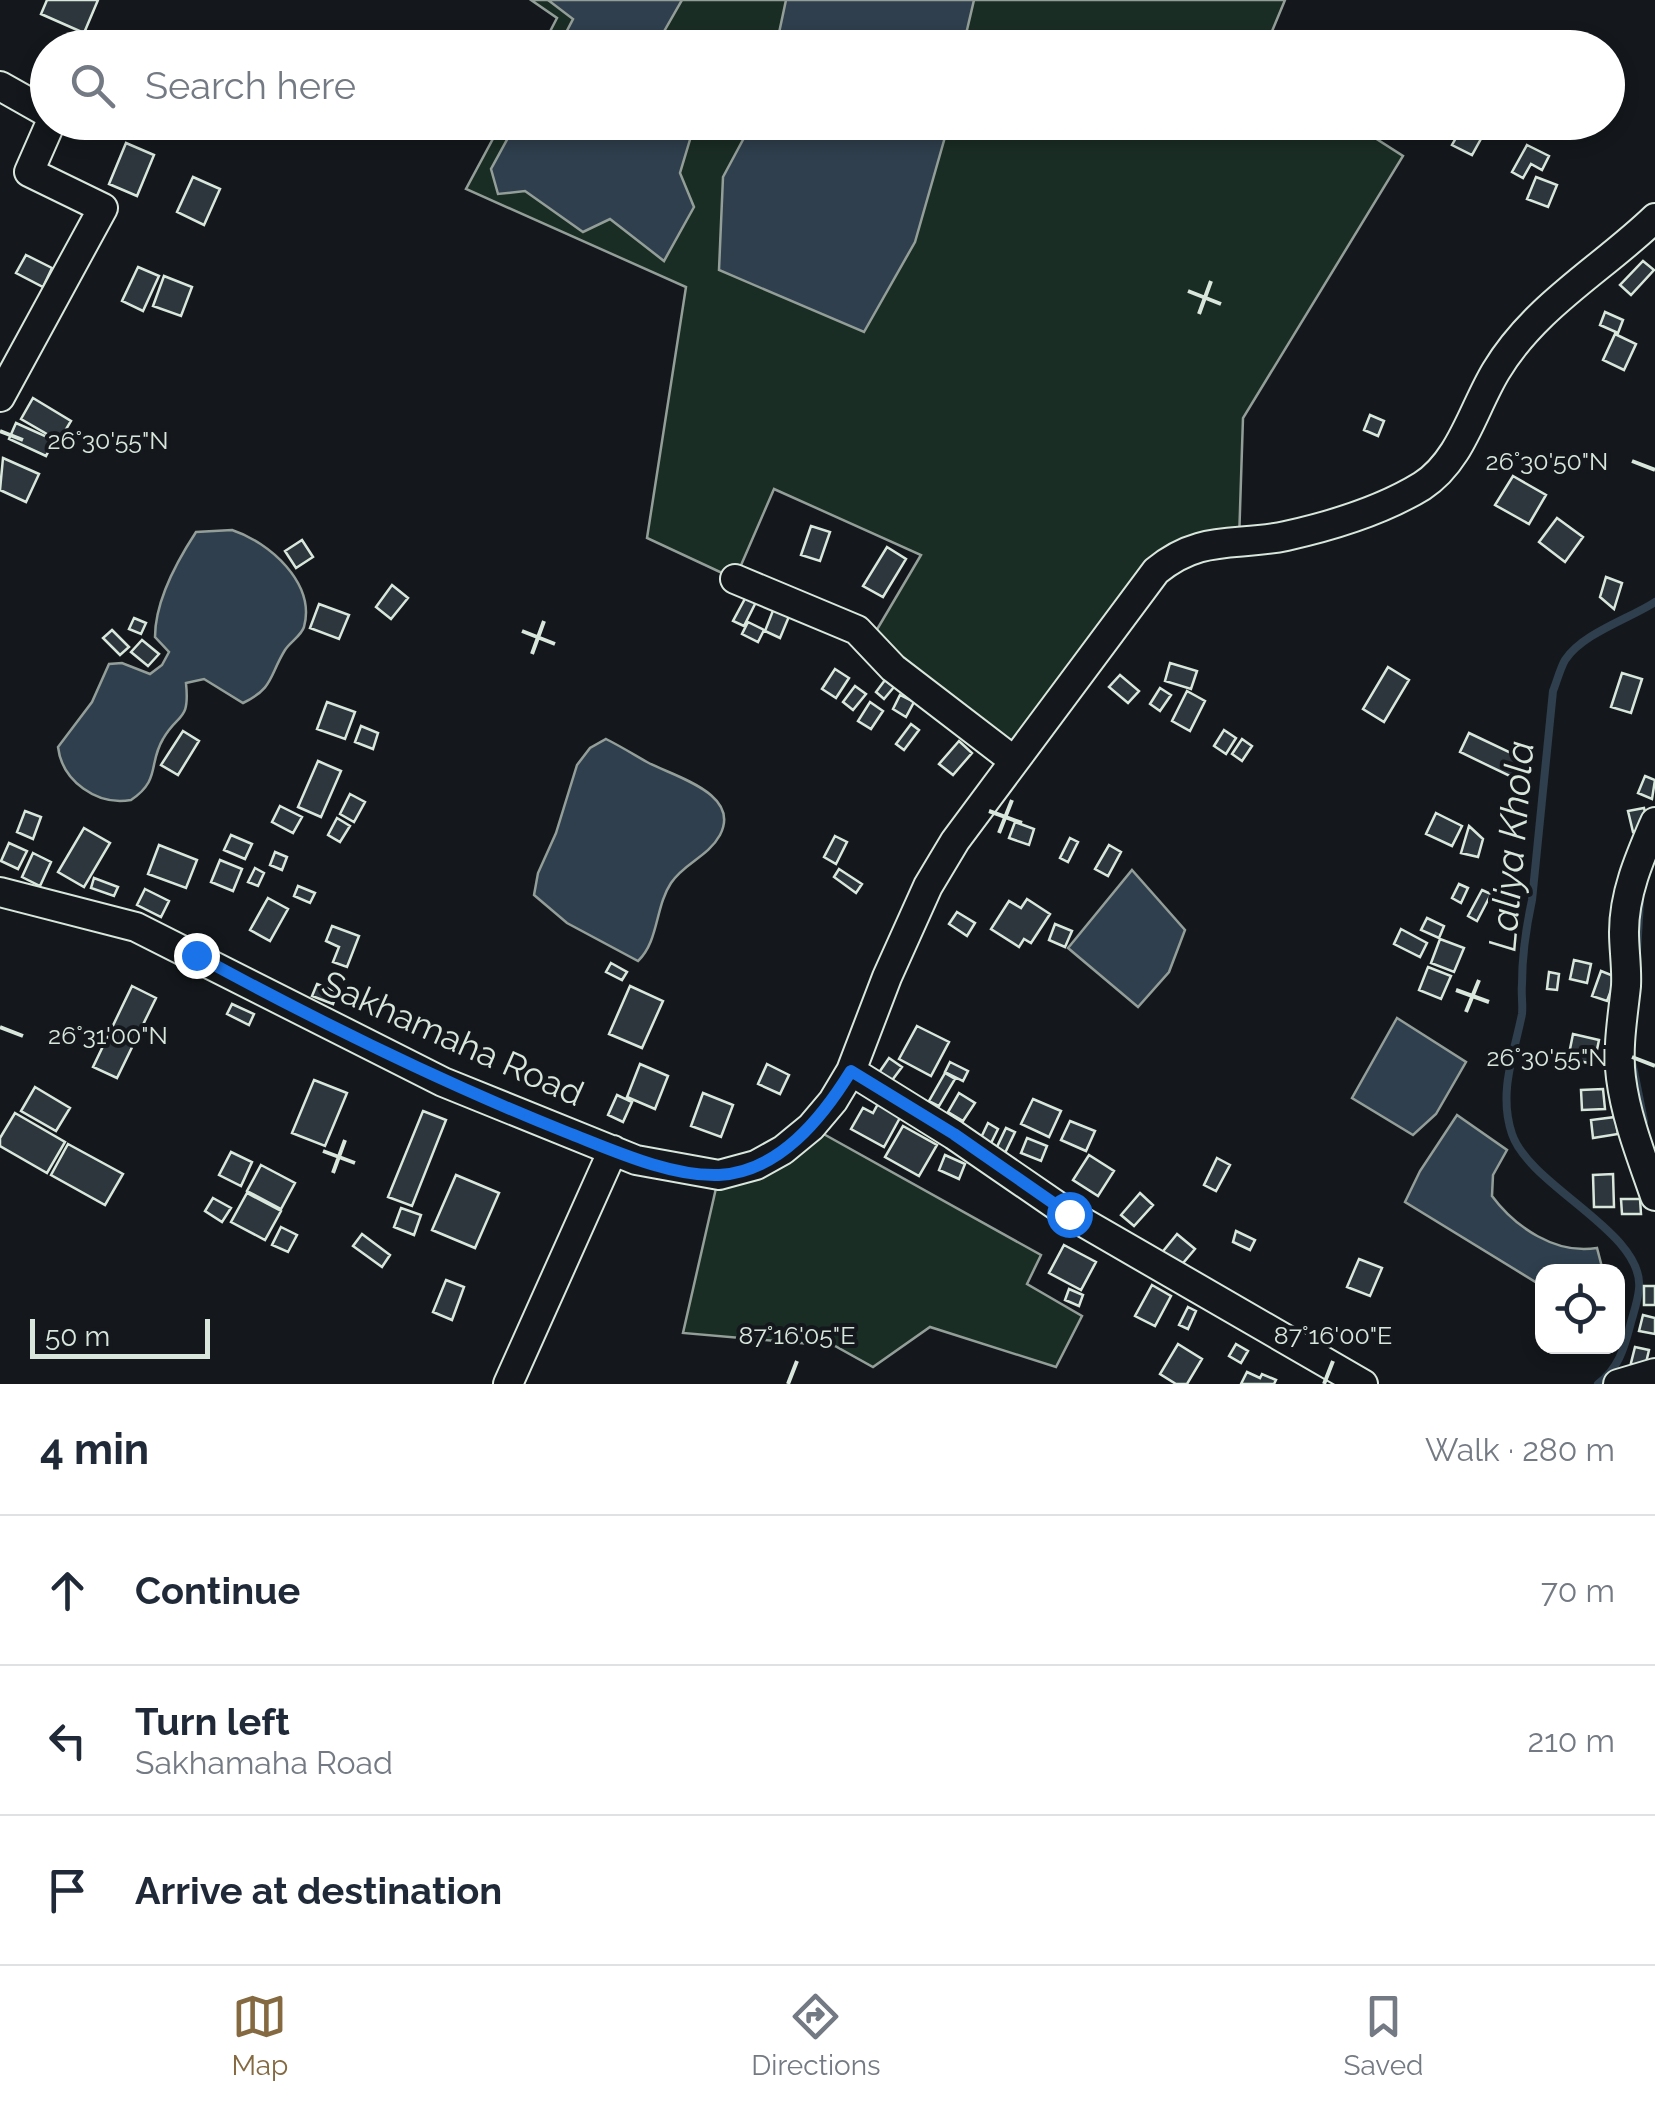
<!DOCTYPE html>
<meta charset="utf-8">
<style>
body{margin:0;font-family:Raleway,sans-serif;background:#f2f2f3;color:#1f2937}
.controls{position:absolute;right:30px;bottom:30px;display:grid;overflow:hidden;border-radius:20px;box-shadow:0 5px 15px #0003}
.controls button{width:90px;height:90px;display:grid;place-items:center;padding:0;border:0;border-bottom:2px solid #e0e1e3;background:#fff;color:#1f2937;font:50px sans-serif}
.scale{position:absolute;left:30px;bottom:25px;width:180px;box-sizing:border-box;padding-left:10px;border:5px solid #d8e6dc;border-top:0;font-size:28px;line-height:35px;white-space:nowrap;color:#d8e6dc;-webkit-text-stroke:8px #14181c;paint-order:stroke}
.stop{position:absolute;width:30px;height:30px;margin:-22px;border:8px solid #1a73e8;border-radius:50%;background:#fff}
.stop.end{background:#1a73e8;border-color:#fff;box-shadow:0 2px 10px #0008}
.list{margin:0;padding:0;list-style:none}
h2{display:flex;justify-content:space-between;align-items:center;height:130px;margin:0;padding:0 40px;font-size:42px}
h2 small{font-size:32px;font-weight:400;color:#747a83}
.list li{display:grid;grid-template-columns:65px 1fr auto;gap:30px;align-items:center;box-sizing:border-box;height:150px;padding:0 40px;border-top:2px solid #e0e1e3}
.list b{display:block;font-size:38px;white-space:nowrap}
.list p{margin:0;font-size:32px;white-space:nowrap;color:#747a83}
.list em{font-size:32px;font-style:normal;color:#747a83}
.icon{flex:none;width:55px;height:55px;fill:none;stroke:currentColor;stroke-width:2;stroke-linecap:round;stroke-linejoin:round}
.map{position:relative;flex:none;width:1655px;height:1384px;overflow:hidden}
.search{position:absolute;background:#fff;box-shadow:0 5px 15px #0003;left:30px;right:30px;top:30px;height:110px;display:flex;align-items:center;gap:25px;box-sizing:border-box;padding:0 35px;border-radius:55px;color:#747a83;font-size:38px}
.sheet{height:580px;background:#fff}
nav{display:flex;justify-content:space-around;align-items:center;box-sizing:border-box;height:140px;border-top:2px solid #e0e1e3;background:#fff;font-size:28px;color:#747a83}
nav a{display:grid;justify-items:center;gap:5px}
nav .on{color:#846941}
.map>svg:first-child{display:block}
</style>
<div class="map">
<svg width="1655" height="1384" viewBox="0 0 1655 1384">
<rect width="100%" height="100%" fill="#14181c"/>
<!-- green -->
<path fill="#1a2d24" stroke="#939e99" stroke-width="2.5" d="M531 0H1285L1265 48 542 47 557 18Z
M502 122H1350L1403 156 1243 418 1239 541 1188 549 1013 760 869 643 921 555 774 489 735 579 647 538 686 287 466 189Z
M811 1127 1041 1255 1027 1284 1082 1316 1056 1367 930 1327 873 1367 835 1346 683 1333 719 1175Z"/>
<!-- water -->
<path fill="#2f3f4d" stroke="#939e99" stroke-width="2.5" d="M548 0H682L662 35 663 47 558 48 573 19Z
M786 0H974L963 47H776Z
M516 123H695L680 173 694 207 664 261 610 219 583 232 525 191 498 194 491 169Z
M752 123H949L915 242 864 332 719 270 723 177Z
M232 530C269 542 316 583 304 627 301 636 290 642 285 650 269 676 274 688 243 703L204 679 186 683C190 723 178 712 163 739 148 764 161 780 131 800 97 806 62 781 58 747L92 702 109 664 122 663 150 674 162 665 169 652 155 637C155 601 177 561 196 532Z
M606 739C620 746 633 754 647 762 672 776 742 793 720 835 708 857 684 863 671 883 655 907 659 941 638 961L567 923 534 895 538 873 556 833 577 765 590 748Z
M1132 870 1185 930 1169 972 1138 1007 1068 948Z
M1397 1018 1466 1062 1436 1114 1413 1135 1352 1098Z
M1457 1115 1507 1150 1493 1175 1492 1196C1515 1227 1556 1255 1597 1248L1603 1271 1542 1272V1286L1405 1202 1420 1171Z"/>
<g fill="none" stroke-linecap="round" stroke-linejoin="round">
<!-- stream -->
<path stroke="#2f3f4d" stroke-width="8" d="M1637 952 1640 901
M1633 1066 1644 1121
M1598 1384C1618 1369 1624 1349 1630 1326 1633 1314 1638 1301 1639 1289 1645 1232 1530 1187 1512 1134 1498 1093 1514 1054 1522 1014 1523 1004 1521 994 1522 984 1522 956 1526 928 1532 900L1553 691C1557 681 1560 669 1565 660 1583 633 1629 619 1655 602"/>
</g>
<!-- building -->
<path fill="#2c363c" stroke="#d8e6dc" stroke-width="2.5" d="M47 0H98L84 33 41 14Z
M1465 122H1478L1487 128 1472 155 1452 145Z
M126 143 154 155 137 196 109 184Z
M1527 145 1549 156 1542 170 1531 164 1523 178 1512 172Z
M193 177 220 189 204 225 177 212Z
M1536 177 1557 185 1548 207 1527 199Z
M26 255 52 268 43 287 16 273Z
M1643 261 1654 270 1631 295 1620 285Z
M138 267 159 276 143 311 122 301Z
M164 276 192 287 181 316 153 306Z
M1605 312 1623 320 1618 333 1600 325Z
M1615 334 1636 344 1624 370 1603 360Z
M33 398 71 421 59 441 21 419Z
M1370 415 1384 421 1378 436 1364 430Z
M16 423 54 440 46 456 9 439Z
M3 458 39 474 26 502 0 490Z
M1513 476 1546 495 1529 524 1495 505Z
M1557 518 1583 537 1565 562 1539 542Z
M811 526 830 532 820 561 801 555Z
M302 540 313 557 296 568 285 551Z
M887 547 906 559 883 597 863 586Z
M1606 577 1622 583 1614 609 1600 597Z
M392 585 408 598 391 619 376 607Z
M747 595 757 600 744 626 733 621Z
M319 604 349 615 339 639 310 628Z
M774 608 790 614 780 638 765 631Z
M134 618 146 623 141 634 129 629Z
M748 622 764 630 758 642 742 634Z
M112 630 129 647 120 655 103 638Z
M142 640 159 654 148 666 131 652Z
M1170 663 1197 671 1191 689 1165 681Z
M1388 667 1409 680 1384 722 1363 709Z
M835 669 849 678 836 698 822 689Z
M1622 673 1642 679 1631 713 1611 707Z
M1120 675 1139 691 1128 703 1109 687Z
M885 680 894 687 884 699 876 692Z
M855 686 866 694 853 710 843 702Z
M1160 688 1171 695 1160 711 1150 704Z
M1187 691 1205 701 1190 731 1172 721Z
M900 695 914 702 906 717 893 709Z
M327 702 355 712 345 739 317 729Z
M870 702 883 711 871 729 858 721Z
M911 724 919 730 904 750 896 744Z
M361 726 378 733 373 749 355 742Z
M1224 730 1236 738 1226 754 1214 746Z
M183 731 199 741 178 775 161 765Z
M1469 733 1530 762 1514 778 1460 752Z
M1242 739 1252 746 1242 761 1232 754Z
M959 741 972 753 953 775 939 764Z
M318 761 341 771 321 817 298 807Z
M1645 776 1655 780 1652 799 1638 793Z
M350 794 365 802 354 822 340 814Z
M280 806 302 817 293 833 272 822Z
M1644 808 1649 828 1633 832 1628 811Z
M25 811 41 817 33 839 17 832Z
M1436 813 1462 826 1452 846 1426 834Z
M337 818 350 826 340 842 328 835Z
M1015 822 1034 829 1029 845 1009 838Z
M1469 826 1483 839 1478 857 1461 853Z
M84 828 110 843 84 887 58 872Z
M231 835 252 844 245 859 224 850Z
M835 836 847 842 836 864 824 857Z
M1070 838 1078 842 1068 862 1060 858Z
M9 843 27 851 18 869 1 861Z
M159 845 197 860 186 888 148 874Z
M1109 845 1121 852 1108 876 1095 869Z
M275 852 287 857 282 870 270 865Z
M33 853 51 862 40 886 22 877Z
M220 860 242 869 233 891 211 882Z
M255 868 264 873 258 886 248 882Z
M839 869 862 884 856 893 834 877Z
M94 878 118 887 114 896 91 888Z
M1459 884 1468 888 1461 903 1452 898Z
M298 886 315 893 310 903 294 896Z
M145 889 169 901 161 917 137 905Z
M1482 890 1491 894 1477 921 1468 916Z
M268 898 288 909 270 941 250 930Z
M1027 899 1050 914 1031 943 1024 939 1019 947 991 929 1009 901 1021 908Z
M957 912 975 923 967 936 949 924Z
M1427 918 1444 926 1439 938 1421 930Z
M1055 924 1072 931 1065 947 1049 940Z
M332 926 359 936 347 967 333 962 339 947 326 941Z
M1401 929 1427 943 1420 957 1394 944Z
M1440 939 1464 948 1454 972 1431 963Z
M1574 960 1591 964 1587 983 1570 979Z
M611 963 627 972 622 980 606 972Z
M1428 967 1451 976 1441 999 1419 990Z
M1601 971 1616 977 1607 1001 1592 996Z
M1549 972 1559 974 1557 990 1547 989Z
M317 984 337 992 333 1004 312 996Z
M132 986 156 998 117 1078 93 1067Z
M630 986 663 1001 642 1048 609 1034Z
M232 1004 254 1014 249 1025 227 1014Z
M917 1026 949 1042 931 1076 899 1059Z
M1573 1034 1599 1040 1594 1064 1568 1059Z
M889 1058 902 1067 890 1083 878 1074Z
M950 1062 968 1071 963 1081 945 1072Z
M640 1064 668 1076 655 1109 627 1097Z
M767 1064 789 1075 780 1094 758 1084Z
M945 1073 955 1079 939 1106 929 1101Z
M314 1080 347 1093 325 1146 292 1133Z
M35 1087 70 1108 56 1131 21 1111Z
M1603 1089 1605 1109 1582 1110 1581 1090Z
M703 1093 733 1105 721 1137 691 1126Z
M959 1093 975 1103 963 1121 948 1112Z
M617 1095 632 1102 623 1122 608 1115Z
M1033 1099 1061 1111 1049 1137 1021 1124Z
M879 1102 902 1114 884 1147 851 1129 863 1108 873 1113Z
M423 1111 446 1120 412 1206 388 1197Z
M15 1113 65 1142 47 1173 0 1146V1138Z
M1615 1117 1618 1134 1593 1138 1591 1120Z
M1070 1121 1095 1131 1086 1151 1061 1140Z
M988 1123 998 1129 988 1149 978 1144Z
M903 1126 937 1145 919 1176 885 1157Z
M1006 1128 1015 1132 1004 1155 995 1151Z
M1027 1138 1047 1146 1041 1161 1021 1153Z
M68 1144 123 1174 105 1205 51 1175Z
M231 1152 252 1162 241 1186 219 1175Z
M945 1155 965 1164 959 1179 939 1170Z
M1089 1155 1114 1171 1098 1196 1073 1180Z
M1217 1158 1230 1165 1216 1191 1204 1185Z
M261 1165 295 1183 281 1209 247 1191Z
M1613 1174 1614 1207H1594L1593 1175Z
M456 1175 499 1193 475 1248 432 1230Z
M247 1193 281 1211 265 1240 231 1222Z
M1140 1193 1153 1205 1134 1226 1121 1215Z
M213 1198 231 1208 222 1222 205 1211Z
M1621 1199H1640L1641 1214H1622Z
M401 1208 421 1215 414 1235 394 1227Z
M281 1227 297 1235 288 1252 272 1245Z
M1236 1231 1255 1240 1250 1250 1233 1242Z
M362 1234 390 1255 382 1267 353 1246Z
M1177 1234 1195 1249 1178 1269 1160 1255Z
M1064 1245 1096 1262 1081 1290 1049 1273Z
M1359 1259 1382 1268 1370 1296 1347 1287Z
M446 1280 464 1287 452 1320 433 1312Z
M1152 1285 1171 1296 1155 1326 1135 1316Z
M1644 1286H1655V1305H1644Z
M1069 1289 1083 1295 1079 1306 1065 1300Z
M1188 1307 1196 1311 1188 1329 1179 1325Z
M1643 1315 1655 1318V1334L1639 1331Z
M1178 1344 1202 1359 1187 1384H1176L1160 1374Z
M1236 1344 1248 1351 1241 1363 1229 1356Z
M1635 1347 1649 1350 1645 1367 1631 1363Z
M1247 1372 1260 1378 1262 1374 1276 1380 1274 1384H1241Z"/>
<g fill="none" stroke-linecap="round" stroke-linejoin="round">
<!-- minor casing -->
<g stroke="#d8e6dc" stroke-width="32">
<path id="minor" d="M0 86 48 113
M0 397 103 208 29 172 51 122
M735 579 857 630 893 668 1013 760
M1655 822C1640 857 1624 893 1624 932 1624 950 1627 967 1626 986 1623 1015 1617 1048 1621 1078 1626 1118 1642 1158 1655 1196
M0 892 136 927 443 1082 636 1160 719 1175 756 1165 783 1150 811 1127 833 1101 851 1071 887 977 928 886 955 841 1156 571C1201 534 1235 547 1286 536 1331 526 1383 510 1422 486 1461 461 1473 409 1496 371 1535 306 1602 269 1655 218
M851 1071 954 1135 1069 1214 1363 1384
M508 1384 613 1150
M1618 1384 1655 1373"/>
</g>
<!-- minor -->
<use href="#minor" stroke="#14181c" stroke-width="28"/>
</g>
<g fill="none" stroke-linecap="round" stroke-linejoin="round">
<!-- route -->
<path stroke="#1a73e8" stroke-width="12" d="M196 955C317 1021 438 1081 566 1132 610 1149 670 1177 719 1175 779 1172 822 1118 851 1071L954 1134 1069 1214"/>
</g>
<!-- ticks -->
<path fill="none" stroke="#d8e6dc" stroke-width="4" d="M1188 291 1221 304M1199 314 1211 281M0 431 23 440M1632 461 1655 470M522 631 555 644M532 654 544 621M989 811 1022 823M999 833 1012 800M1456 990 1489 1002M1466 1012 1479 980M0 1027 23 1036M1632 1057 1655 1066M323 1151 355 1163M333 1173 345 1140M788 1384 797 1361M1324 1384 1333 1361"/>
<g text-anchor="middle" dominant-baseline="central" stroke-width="8" stroke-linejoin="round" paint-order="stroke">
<!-- street labels -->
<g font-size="35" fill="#d8e6dc" stroke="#14181c">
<text transform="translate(453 1038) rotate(24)">Sakhamaha Road</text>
</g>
<!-- water labels -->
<g font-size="38" font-style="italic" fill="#d8e6dc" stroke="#14181c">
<text transform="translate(1511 846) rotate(-85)">Laliya Khola</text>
</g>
</g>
<g font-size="25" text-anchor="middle" fill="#d8e6dc" stroke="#14181c" stroke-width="8" stroke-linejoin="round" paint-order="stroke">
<text x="108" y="449">26°30'55"N</text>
<text x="1547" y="470">26°30'50"N</text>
<text x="108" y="1044">26°31'00"N</text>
<text x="1547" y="1066">26°30'55"N</text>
<text x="797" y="1344">87°16'05"E</text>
<text x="1333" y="1344">87°16'00"E</text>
</g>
</svg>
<div class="controls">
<button><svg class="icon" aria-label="locate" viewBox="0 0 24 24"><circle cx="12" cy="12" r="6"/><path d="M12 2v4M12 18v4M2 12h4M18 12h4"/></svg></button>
</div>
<div class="scale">50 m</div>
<div class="stop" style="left:1069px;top:1214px"></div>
<div class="stop end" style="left:196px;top:955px"></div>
<div class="search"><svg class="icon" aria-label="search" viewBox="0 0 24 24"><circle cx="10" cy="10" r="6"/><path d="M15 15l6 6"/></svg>Search here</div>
</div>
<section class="sheet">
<h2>4 min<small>Walk · 280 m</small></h2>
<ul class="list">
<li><svg class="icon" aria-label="ahead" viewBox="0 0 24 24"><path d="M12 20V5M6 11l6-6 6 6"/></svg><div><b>Continue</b></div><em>70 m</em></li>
<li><svg class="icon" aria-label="left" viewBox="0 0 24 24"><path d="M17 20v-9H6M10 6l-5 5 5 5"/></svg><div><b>Turn left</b><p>Sakhamaha Road</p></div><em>210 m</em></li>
<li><svg class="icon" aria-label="arrive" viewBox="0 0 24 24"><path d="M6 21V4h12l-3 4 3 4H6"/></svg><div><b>Arrive at destination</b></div></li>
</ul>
</section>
<nav>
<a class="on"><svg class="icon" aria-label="map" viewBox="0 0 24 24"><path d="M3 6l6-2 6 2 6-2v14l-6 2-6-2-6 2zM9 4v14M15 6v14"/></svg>Map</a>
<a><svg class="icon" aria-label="directions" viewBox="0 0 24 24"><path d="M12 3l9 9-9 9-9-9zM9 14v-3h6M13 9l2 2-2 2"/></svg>Directions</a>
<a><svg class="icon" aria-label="saved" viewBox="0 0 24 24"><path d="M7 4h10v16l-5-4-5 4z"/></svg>Saved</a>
</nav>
